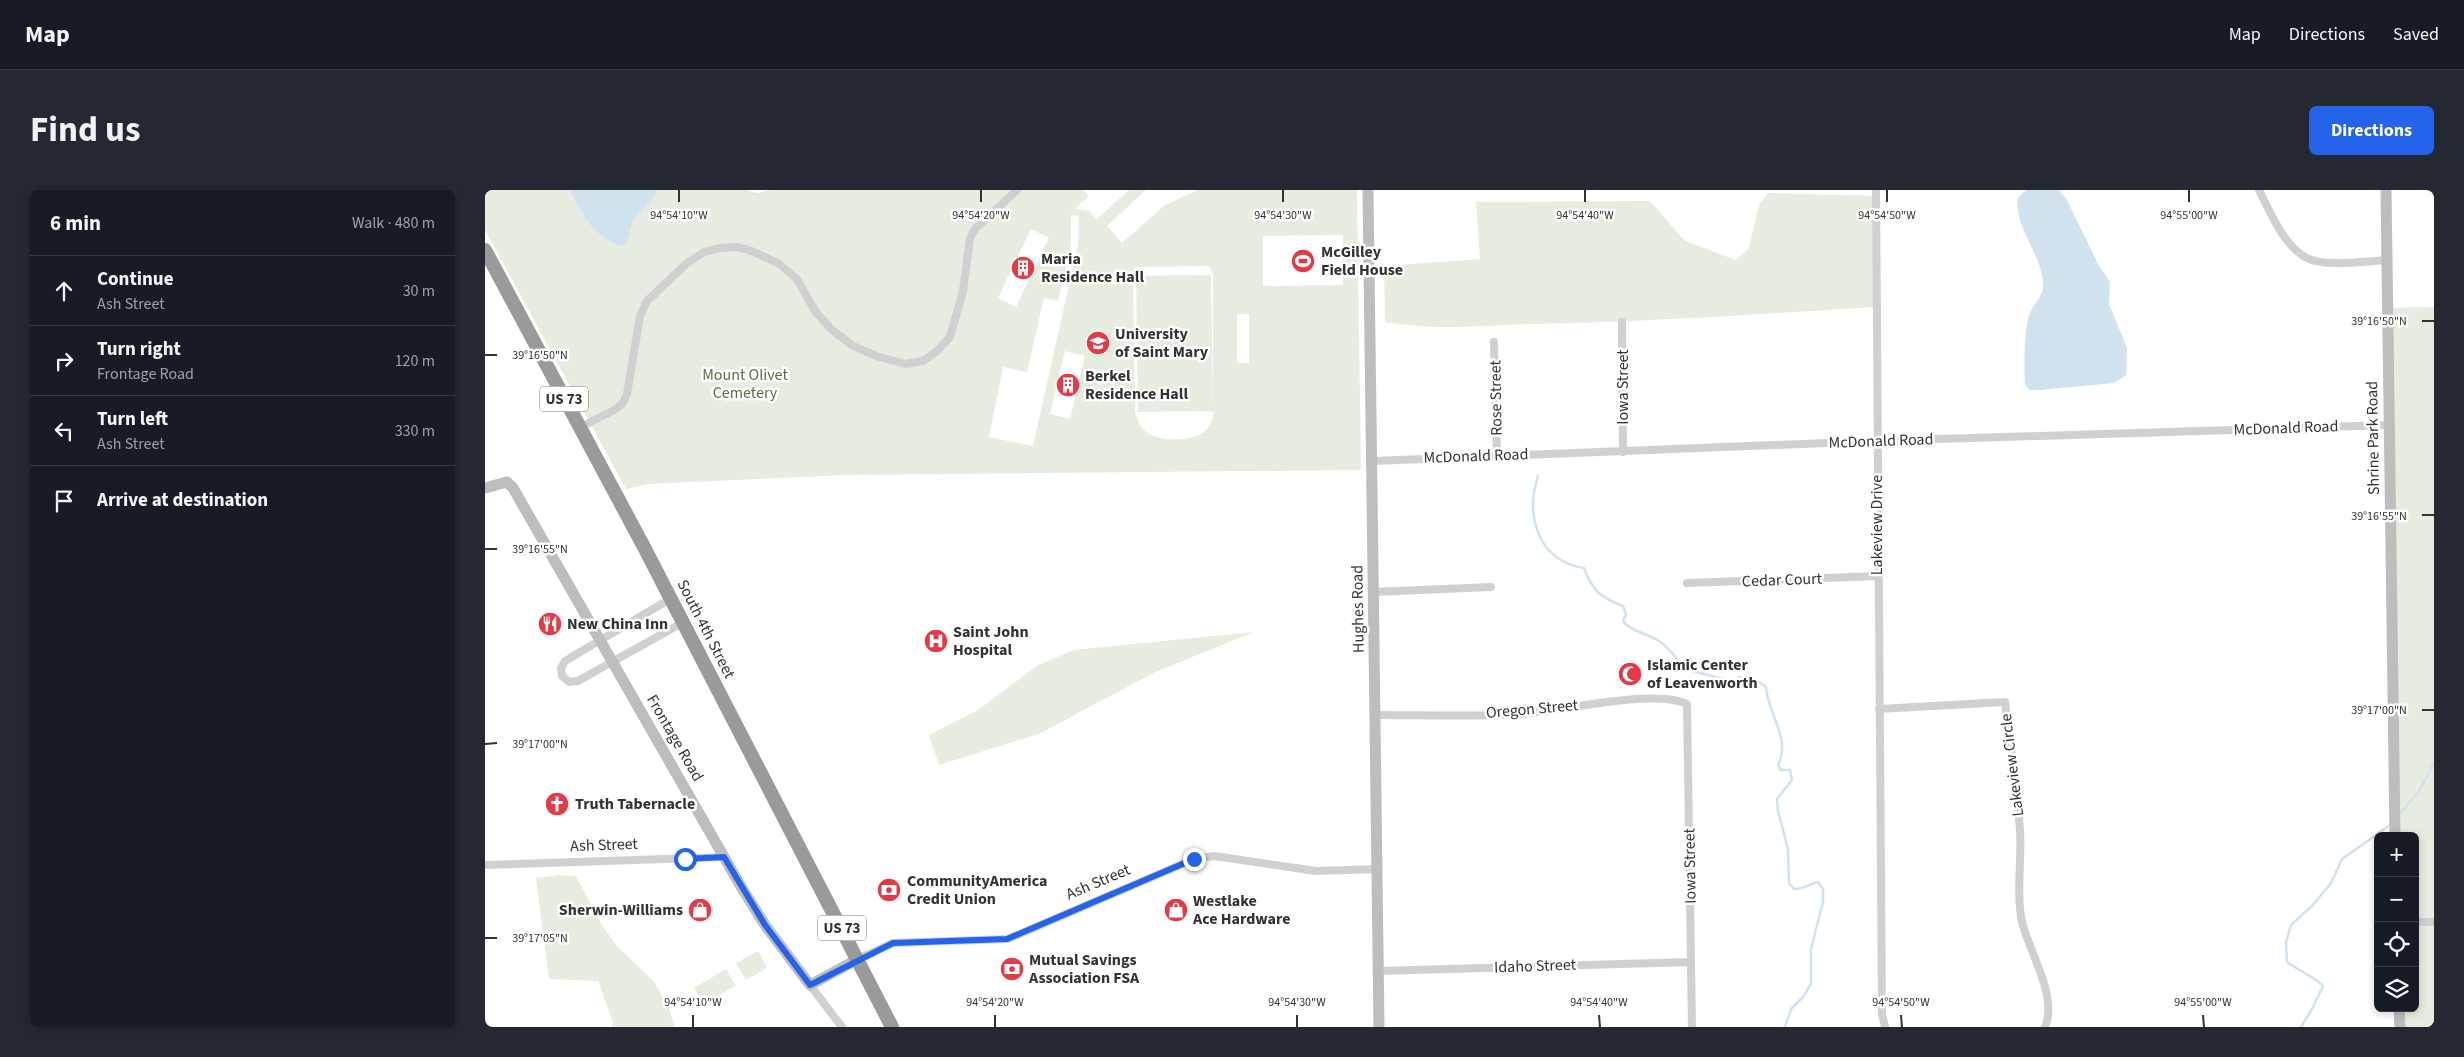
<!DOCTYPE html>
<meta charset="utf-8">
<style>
body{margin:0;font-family:"Source Sans 3",sans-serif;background:#242831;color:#f1f3f6}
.controls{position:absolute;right:15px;bottom:15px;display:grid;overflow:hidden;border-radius:8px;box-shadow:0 2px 8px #0003}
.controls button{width:45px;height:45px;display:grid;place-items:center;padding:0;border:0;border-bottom:1px solid #363941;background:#171b24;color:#f1f3f6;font:25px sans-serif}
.stop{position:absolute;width:15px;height:15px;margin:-11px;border:4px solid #2563eb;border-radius:50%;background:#fff}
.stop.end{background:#2563eb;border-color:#fff;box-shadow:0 1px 5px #0008}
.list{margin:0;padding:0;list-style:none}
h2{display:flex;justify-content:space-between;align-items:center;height:65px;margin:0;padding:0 20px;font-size:21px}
h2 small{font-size:16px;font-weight:400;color:#9ea1a6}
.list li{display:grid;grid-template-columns:32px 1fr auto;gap:15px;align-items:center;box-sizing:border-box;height:70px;padding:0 20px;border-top:1px solid #363941}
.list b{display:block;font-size:19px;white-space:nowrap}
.list p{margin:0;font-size:16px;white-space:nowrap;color:#9ea1a6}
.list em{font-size:16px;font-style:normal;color:#9ea1a6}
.icon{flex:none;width:28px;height:28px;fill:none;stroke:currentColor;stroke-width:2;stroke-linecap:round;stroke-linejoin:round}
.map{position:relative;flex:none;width:1949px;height:837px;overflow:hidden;border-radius:8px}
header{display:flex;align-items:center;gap:30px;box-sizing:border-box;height:70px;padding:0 25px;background:#171b24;border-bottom:1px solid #363941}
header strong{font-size:24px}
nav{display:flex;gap:28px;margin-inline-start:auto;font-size:18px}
.intro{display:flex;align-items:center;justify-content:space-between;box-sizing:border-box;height:120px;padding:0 30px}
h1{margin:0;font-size:35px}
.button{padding:12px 22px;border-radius:8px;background:#2563eb;color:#fff;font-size:18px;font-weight:700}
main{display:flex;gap:30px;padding:0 30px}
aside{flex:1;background:#171b24;border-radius:8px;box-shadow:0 2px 8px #0003}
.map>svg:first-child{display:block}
</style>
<header>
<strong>Map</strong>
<nav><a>Map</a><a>Directions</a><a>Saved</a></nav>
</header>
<div class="intro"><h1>Find us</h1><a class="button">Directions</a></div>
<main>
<aside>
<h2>6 min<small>Walk · 480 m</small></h2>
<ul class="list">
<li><svg class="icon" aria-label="ahead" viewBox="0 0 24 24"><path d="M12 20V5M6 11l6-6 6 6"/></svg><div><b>Continue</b><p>Ash Street</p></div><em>30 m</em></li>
<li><svg class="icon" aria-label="right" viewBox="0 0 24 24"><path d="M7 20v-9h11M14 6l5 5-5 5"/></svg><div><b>Turn right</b><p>Frontage Road</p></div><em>120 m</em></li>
<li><svg class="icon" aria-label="left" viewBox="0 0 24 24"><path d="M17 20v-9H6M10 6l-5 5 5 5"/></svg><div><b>Turn left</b><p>Ash Street</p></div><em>330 m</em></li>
<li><svg class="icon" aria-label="arrive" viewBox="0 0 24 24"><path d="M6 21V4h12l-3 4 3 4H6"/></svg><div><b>Arrive at destination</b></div></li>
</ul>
</aside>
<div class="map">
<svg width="1949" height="837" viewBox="0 0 1949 837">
<rect width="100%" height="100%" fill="#fff"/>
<!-- green -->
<path fill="#e6ecdf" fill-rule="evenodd" d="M0 0H85C96 22 110 49 136 56 145 44 141 42 147 31 153 20 167 12 172 0H261L272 3 285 0H598L604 6 590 19 604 21 612 29 644 0H661L622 36 637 53 680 15 713 0H872L876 280 361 285 163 294 141 299 0 40ZM586 25 594 26 593 55 548 256 504 247 518 177 542 182 559 108 573 111 586 55ZM546 39 564 48 531 117 513 108ZM858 45V95L778 96V46ZM725 76 728 85V227C726 233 723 239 718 243 704 252 670 252 659 240 654 235 652 228 650 222L648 86 651 77ZM752 124H764V173H752ZM580 161 600 166 585 229 565 224Z
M1283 3 1391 6 1392 117C1277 124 1162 132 1047 134 997 135 950 141 900 132L899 76 995 69 991 12 1165 11 1200 51 1251 70 1264 58 1274 15Z
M726 85 728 221 653 222 651 86Z
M1949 117V837H1914L1913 818H1930V646H1910L1901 118Z
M769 442 670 482 556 543 454 575 444 545 493 520 553 475 589 460Z
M75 685 91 686 118 737 132 756 170 793 184 819 190 837H127L128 832 113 791 64 789 51 688Z
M273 761 282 778 261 790 251 773Z
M241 779 251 796 218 814 209 798Z"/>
<!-- water -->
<path fill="#cfe2ee" d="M85 0H172L167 9 148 30 142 53 136 56C109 48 96 23 85 0Z
M1541 0H1574L1582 10 1613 74 1625 92 1624 114 1642 158 1641 185 1629 193 1555 200H1545L1540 195C1539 179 1539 137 1545 123 1549 114 1558 106 1558 96 1559 67 1528 36 1533 8Z"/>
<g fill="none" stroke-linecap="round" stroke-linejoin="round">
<!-- stream -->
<path stroke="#cfe2ee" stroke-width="2.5" d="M1053 286C1040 326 1053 371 1099 378 1107 400 1116 408 1138 416L1141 424 1138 431C1145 441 1163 444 1174 451 1184 458 1192 468 1199 479L1247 491 1254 487 1274 492 1281 497C1282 523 1307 549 1293 575L1296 580H1305L1307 590 1292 609 1293 621 1303 659 1304 693 1309 699C1319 699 1324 694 1333 692L1338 699V712L1326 759V794L1318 807 1306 819 1300 837
M1914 625 1934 601 1949 573
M1816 837 1826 821 1838 796C1829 786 1814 781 1802 772L1801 752 1806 735 1827 716 1846 693 1857 669 1905 635"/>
<!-- street -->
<path stroke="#d0d0d0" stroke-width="8" d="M1391 0 1397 824 1400 837
M1774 0C1785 22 1798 54 1820 67 1837 78 1881 71 1902 70
M1137 132 1138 262
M1009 152 1012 265
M94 238 131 219 138 213 142 204 155 126 162 111 201 74 219 62 235 58 251 57 264 60 293 73 312 89 330 121 346 139 368 156 394 167 421 174 438 171 451 162 465 147 478 101 485 48 490 39 532 0
M888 271 1391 251 1904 235
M1202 393 1392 386
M889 402 1006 397
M185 409 80 471 76 478 77 486 84 492 93 491 197 433
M1394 519 1520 512C1525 554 1532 598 1535 641 1537 670 1531 703 1537 732 1545 764 1573 806 1560 837
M891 525C939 525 988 527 1036 524 1075 521 1170 498 1202 514L1207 837
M0 675 239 667
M1930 732H1949
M373 769 408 753 523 749 709 669 729 666 831 681 893 679
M894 781 1206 772
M325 795 357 837"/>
<!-- secondary -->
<path stroke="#bdbdbd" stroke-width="11" d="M883 0 894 837
M1901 0 1910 646
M0 298 22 292 28 298 255 695 280 735 325 795 373 769
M1914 818 1915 837"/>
<!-- highway -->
<path stroke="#9a9a9a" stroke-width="14" d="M0 60 159 357 407 837"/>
</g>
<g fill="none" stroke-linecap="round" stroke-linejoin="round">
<!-- route -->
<path stroke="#2563eb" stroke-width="6" d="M200 669 239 667 280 735 325 795 408 753 522 749 709 669"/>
</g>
<!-- ticks -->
<path fill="none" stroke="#333" stroke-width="2" d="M194 0V12M496 0V12M798 0V12M1100 0V12M1402 0V12M1704 0V12M1937 131H1949M0 165H12M1937 325H1949M0 359H12M1937 520H1949M0 554 12 553M0 748H12M208 825V837M510 825V837M812 825V837M1114 825 1115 837M1416 825 1417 837M1718 825 1719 837"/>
<!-- icons -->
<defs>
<g id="stadium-disc" transform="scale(1.25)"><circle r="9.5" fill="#e63946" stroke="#fff"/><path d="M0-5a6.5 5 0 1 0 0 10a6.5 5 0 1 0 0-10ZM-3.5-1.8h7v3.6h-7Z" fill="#fff"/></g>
<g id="building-disc" transform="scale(1.25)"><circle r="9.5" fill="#e63946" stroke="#fff"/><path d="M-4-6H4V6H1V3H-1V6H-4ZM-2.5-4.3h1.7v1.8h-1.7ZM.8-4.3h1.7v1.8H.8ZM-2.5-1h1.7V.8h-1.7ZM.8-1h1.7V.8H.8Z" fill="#fff"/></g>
<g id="university-disc" transform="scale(1.25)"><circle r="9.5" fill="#e63946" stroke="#fff"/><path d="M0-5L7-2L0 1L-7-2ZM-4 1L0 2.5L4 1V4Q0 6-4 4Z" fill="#fff"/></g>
<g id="restaurant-disc" transform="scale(1.25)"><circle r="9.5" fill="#e63946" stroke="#fff"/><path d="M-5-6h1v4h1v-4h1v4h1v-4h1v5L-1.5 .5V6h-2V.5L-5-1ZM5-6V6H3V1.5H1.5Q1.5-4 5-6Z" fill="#fff"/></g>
<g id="hospital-disc" transform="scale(1.25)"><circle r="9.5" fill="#e63946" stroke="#fff"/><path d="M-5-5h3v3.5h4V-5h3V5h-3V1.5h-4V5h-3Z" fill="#fff"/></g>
<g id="mosque-disc" transform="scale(1.25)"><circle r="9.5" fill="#e63946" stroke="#fff"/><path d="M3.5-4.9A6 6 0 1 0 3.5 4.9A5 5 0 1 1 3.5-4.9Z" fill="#fff"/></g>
<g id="church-disc" transform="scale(1.25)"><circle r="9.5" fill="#e63946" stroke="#fff"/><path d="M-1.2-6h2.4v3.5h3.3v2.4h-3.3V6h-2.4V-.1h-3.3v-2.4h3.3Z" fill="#fff"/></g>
<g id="bank-disc" transform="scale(1.25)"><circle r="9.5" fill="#e63946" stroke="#fff"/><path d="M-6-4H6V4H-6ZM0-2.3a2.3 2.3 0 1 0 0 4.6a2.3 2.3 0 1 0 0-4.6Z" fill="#fff"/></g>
<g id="shop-disc" transform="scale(1.25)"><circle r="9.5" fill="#e63946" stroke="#fff"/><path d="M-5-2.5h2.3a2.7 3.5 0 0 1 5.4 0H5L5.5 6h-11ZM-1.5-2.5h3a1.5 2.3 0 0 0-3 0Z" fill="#fff"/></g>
</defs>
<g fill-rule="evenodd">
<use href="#stadium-disc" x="818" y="71"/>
<use href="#building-disc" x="538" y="78"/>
<use href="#university-disc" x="613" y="153"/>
<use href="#building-disc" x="583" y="195"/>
<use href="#restaurant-disc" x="65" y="434"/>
<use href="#hospital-disc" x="451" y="451"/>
<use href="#mosque-disc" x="1145" y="484"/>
<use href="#church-disc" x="72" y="614"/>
<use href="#bank-disc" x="404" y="700"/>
<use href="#shop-disc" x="215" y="720"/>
<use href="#shop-disc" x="691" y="720"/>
<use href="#bank-disc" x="527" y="779"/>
</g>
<g text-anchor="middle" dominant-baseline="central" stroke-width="5" stroke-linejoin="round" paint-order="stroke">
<!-- shield labels -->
<g fill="#fff" stroke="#707070" stroke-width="1">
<rect x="55" y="196.5" width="48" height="25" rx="4"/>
<rect x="333" y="725.5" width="48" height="25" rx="4"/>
</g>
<g font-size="15" font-weight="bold" fill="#333">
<text x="79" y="209">US 73</text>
<text x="357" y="738">US 73</text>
</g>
<!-- poi labels -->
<g font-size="16" font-weight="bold" fill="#333" stroke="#fff" text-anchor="start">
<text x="836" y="62">McGilley<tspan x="836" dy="18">Field House</tspan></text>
<text x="556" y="69">Maria<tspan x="556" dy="18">Residence Hall</tspan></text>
<text x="630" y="144">University<tspan x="630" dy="18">of Saint Mary</tspan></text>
<text x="600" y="186">Berkel<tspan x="600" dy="18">Residence Hall</tspan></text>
<text x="82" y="434">New China Inn</text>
<text x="468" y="442">Saint John<tspan x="468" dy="18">Hospital</tspan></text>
<text x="1162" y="475">Islamic Center<tspan x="1162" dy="18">of Leavenworth</tspan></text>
<text x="90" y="614">Truth Tabernacle</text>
<text x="422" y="691">CommunityAmerica<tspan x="422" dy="18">Credit Union</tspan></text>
<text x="708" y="711">Westlake<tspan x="708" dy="18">Ace Hardware</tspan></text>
<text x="198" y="720" text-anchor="end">Sherwin-Williams</text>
<text x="544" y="770">Mutual Savings<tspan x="544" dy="18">Association FSA</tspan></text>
</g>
<!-- park labels -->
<g font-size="16" fill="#56703f" stroke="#fff">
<text x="260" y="185">Mount Olivet<tspan x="260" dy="18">Cemetery</tspan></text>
</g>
<!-- street labels -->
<g font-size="16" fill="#333" stroke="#fff">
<text transform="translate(1138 197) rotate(-90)">Iowa Street</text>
<text transform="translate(1011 208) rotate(-91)">Rose Street</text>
<text transform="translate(1801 238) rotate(-2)">McDonald Road</text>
<text transform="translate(1888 248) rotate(-91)">Shrine Park Road</text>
<text transform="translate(1396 251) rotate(-2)">McDonald Road</text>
<text transform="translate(991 266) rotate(-2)">McDonald Road</text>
<text transform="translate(1392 335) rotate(-90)">Lakeview Drive</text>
<text transform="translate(1297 390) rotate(-2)">Cedar Court</text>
<text transform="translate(873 419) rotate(-91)">Hughes Road</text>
<text transform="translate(221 439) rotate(63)">South 4th Street</text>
<text transform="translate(1047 519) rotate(-5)">Oregon Street</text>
<text transform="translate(190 548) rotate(60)">Frontage Road</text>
<text transform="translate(1527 575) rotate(-97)">Lakeview Circle</text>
<text transform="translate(119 655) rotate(-2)">Ash Street</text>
<text transform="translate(1205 676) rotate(-91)">Iowa Street</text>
<text transform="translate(613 692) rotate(-23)">Ash Street</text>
<text transform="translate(1050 776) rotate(-2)">Idaho Street</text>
</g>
</g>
<g font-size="12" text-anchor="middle" fill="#333" stroke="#fff" stroke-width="5" stroke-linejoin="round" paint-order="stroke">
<text x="194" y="29">94°54'10"W</text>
<text x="496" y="29">94°54'20"W</text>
<text x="798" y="29">94°54'30"W</text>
<text x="1100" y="29">94°54'40"W</text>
<text x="1402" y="29">94°54'50"W</text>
<text x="1704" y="29">94°55'00"W</text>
<text x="1894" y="135">39°16'50"N</text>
<text x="55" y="169">39°16'50"N</text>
<text x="1894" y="330">39°16'55"N</text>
<text x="55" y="363">39°16'55"N</text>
<text x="1894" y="524">39°17'00"N</text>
<text x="55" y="558">39°17'00"N</text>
<text x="55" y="752">39°17'05"N</text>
<text x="208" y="816">94°54'10"W</text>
<text x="510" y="816">94°54'20"W</text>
<text x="812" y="816">94°54'30"W</text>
<text x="1114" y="816">94°54'40"W</text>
<text x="1416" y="816">94°54'50"W</text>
<text x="1718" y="816">94°55'00"W</text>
</g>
</svg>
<div class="controls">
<button>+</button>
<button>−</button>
<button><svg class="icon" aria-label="locate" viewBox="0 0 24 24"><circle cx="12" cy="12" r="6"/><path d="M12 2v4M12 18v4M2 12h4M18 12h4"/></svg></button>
<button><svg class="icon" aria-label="layers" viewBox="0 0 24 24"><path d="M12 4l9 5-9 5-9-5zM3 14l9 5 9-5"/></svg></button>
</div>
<div class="stop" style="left:200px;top:669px"></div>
<div class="stop end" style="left:709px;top:669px"></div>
</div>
</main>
